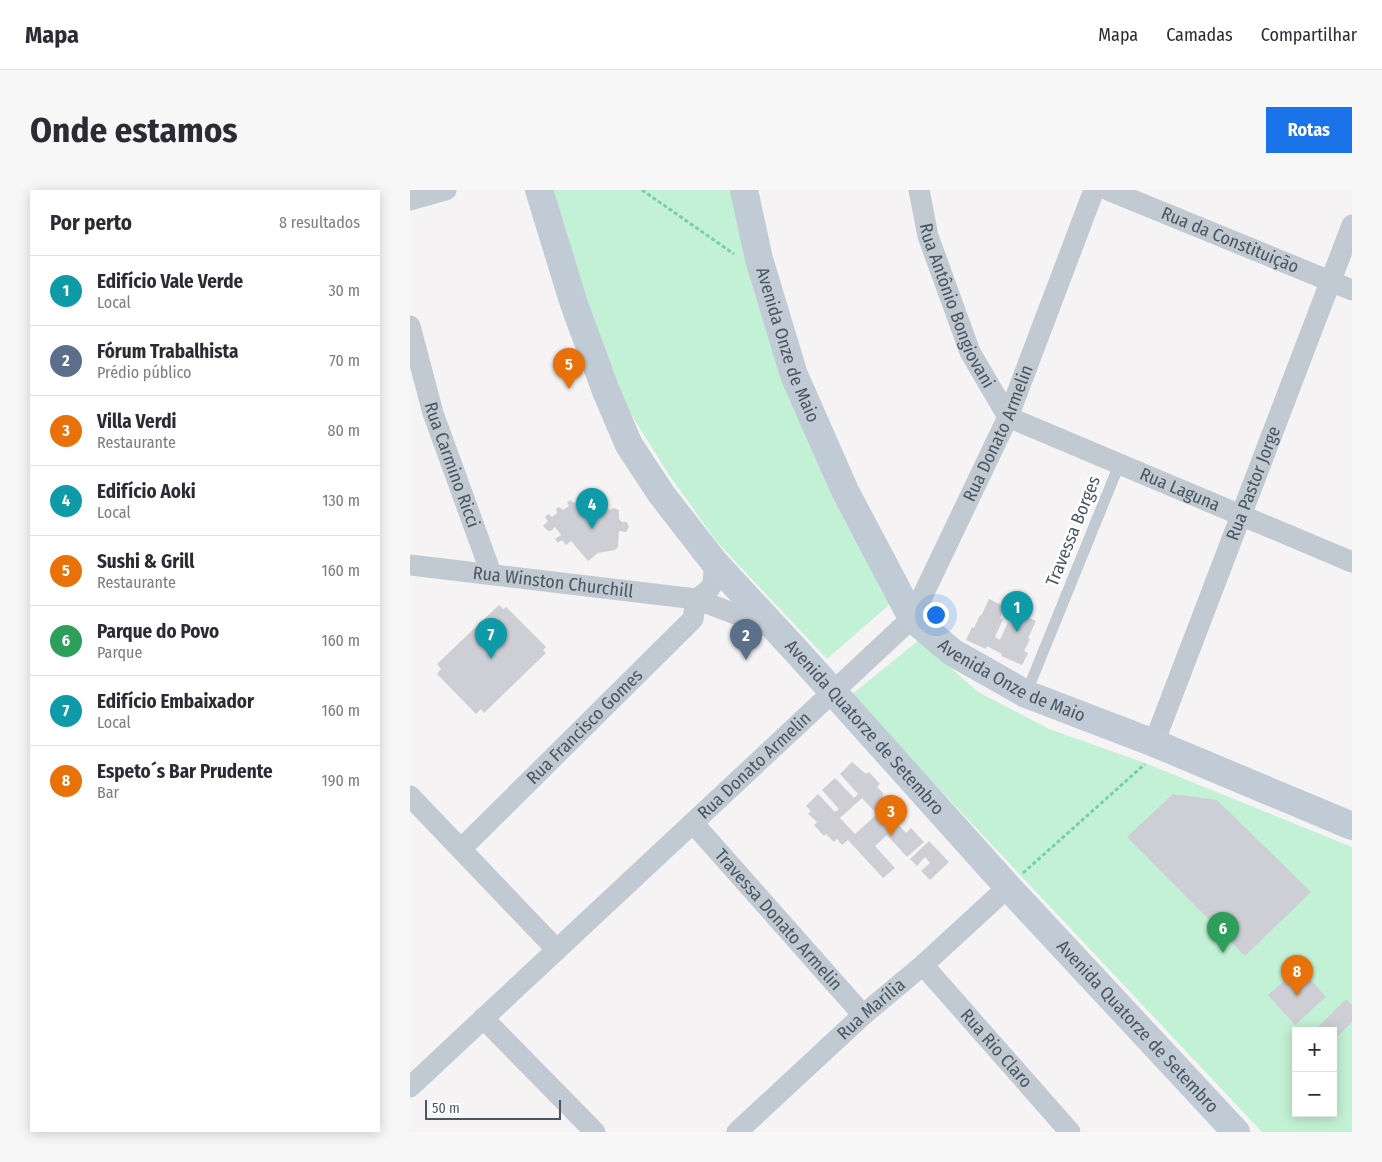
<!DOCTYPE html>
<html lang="pt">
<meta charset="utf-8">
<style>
body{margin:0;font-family:"Fira Sans Condensed",sans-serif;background:#f7f7f7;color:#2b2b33}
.controls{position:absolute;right:15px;bottom:15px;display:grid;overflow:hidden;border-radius:0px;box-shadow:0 2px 12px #0003}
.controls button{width:45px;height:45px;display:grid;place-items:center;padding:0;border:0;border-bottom:1px solid #e1e1e2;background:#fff;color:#2b2b33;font:25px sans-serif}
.scale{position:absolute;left:15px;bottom:12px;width:136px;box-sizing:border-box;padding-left:5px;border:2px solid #4a5661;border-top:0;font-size:14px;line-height:18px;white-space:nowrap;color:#4a5661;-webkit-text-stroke:4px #fff;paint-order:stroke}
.you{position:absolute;left:525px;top:424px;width:18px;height:18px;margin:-12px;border:4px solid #fff;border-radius:50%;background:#1a73e8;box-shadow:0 0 0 8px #1a73e833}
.badge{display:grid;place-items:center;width:32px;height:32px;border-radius:50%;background:#1a73e8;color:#fff;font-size:16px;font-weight:700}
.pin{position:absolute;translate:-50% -41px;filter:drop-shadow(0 1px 2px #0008)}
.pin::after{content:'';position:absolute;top:26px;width:18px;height:15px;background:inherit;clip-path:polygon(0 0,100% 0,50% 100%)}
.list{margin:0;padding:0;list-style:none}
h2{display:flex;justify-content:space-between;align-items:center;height:65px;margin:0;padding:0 20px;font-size:21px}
h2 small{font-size:16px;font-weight:400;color:#7c7c81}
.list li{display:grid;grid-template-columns:32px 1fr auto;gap:15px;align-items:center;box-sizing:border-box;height:70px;padding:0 20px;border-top:1px solid #e1e1e2}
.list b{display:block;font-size:19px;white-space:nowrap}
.list p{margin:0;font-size:16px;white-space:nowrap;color:#7c7c81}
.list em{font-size:16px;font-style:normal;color:#7c7c81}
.map{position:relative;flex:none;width:942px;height:942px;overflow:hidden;border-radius:0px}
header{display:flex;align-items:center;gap:30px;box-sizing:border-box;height:70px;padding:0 25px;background:#fff;border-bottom:1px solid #e1e1e2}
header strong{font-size:24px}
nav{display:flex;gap:28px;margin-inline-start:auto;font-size:18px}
.intro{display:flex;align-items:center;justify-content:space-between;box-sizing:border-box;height:120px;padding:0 30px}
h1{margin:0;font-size:35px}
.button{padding:12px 22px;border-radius:0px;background:#1a73e8;color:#fff;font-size:18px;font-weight:700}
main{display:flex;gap:30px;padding:0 30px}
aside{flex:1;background:#fff;border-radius:0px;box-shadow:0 2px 12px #0003}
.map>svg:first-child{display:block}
</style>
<header>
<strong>Mapa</strong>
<nav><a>Mapa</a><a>Camadas</a><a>Compartilhar</a></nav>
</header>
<div class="intro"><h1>Onde estamos</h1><a class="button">Rotas</a></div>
<main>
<aside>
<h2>Por perto<small>8 resultados</small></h2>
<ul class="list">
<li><span class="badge" style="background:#0f9aa8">1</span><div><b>Edifício Vale Verde</b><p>Local</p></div><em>30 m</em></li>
<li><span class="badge" style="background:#5c6f8a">2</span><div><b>Fórum Trabalhista</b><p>Prédio público</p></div><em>70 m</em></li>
<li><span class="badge" style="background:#e8710a">3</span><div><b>Villa Verdi</b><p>Restaurante</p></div><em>80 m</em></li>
<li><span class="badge" style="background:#0f9aa8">4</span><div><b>Edifício Aoki</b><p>Local</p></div><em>130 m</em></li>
<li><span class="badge" style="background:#e8710a">5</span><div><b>Sushi &amp; Grill</b><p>Restaurante</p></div><em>160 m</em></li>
<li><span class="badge" style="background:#2e9e5b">6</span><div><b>Parque do Povo</b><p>Parque</p></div><em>160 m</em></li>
<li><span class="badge" style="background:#0f9aa8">7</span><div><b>Edifício Embaixador</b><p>Local</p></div><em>160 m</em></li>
<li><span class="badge" style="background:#e8710a">8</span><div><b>Espeto´s Bar Prudente</b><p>Bar</p></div><em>190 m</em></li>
</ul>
</aside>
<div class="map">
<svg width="942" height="942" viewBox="0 0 942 942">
<rect width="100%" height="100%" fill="#f5f3f3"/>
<!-- green -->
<path fill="#c3f1d5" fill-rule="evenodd" d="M143 0H320L337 72 371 189 424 311 481 413 417 469 307 352 257 282 218 219 178 116Z
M509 450 568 502 639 539 735 573 942 657V942H852L441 505ZM886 841H923V923H886Z"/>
<!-- building -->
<path fill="#cdcfd5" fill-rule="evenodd" d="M169 309 176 312 175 314 177 320 174 321 175 323 180 322 181 316 184 312 190 309 195 310 199 320 204 318 209 320V329L212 332H217L219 337 216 342 209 341 208 357 205 360 188 363 178 371 161 351 156 355 152 350 148 353 145 349 151 345 145 337 141 341H138L133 336 138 331 135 327 138 324 142 327 147 323 146 319 149 317 153 320 159 316 157 312 160 310 164 313Z
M579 409 595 417 590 428 593 429 585 447 590 450 598 432 604 434 610 424 626 431 618 448 620 449 614 461 618 463 612 475 591 466 592 464 577 456 576 459 556 450 562 437 564 438 570 425 571 426Z
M89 415 93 419 96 417 136 457 133 460 136 463 74 523 71 519 66 524 27 484 31 479 27 474Z
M442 572 456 584 459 582 470 594 467 597 474 604 472 606 479 613 473 618 496 643 501 638 514 652 497 667 477 645 465 656 485 678 473 688 438 650 432 655 427 649 424 652 416 644 414 646 404 635 407 632 398 624 401 621 396 616 408 604 425 622 429 619 412 600 425 588 444 608 448 604 430 584ZM452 608 467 624 445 644 430 628Z
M763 604 807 610 901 702 835 766 717 647Z
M519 651 539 672 520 690 511 681 520 673 515 667 507 676 500 669Z
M890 777 916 807 885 835 858 805Z
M936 809 942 815V832L923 851V841H904Z"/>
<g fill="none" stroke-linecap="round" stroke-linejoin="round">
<!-- path -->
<path stroke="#7ad0a6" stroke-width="3" stroke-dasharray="4 2.5" stroke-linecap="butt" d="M232 0 324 64
M613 683 735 574"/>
<!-- lane -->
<path stroke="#c1cad2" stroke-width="11" d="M616 504 709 275"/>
<!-- street -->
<g stroke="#c1cad2" stroke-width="21">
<path id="s1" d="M509 0 518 46 560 162 598 227 942 372"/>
<path id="s2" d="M698 0 942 100"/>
<path d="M0 10 36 0"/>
<path id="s3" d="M0 136 23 223 81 383"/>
<path id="s4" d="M0 375 286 409 362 438"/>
<path d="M286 409C305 398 304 393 304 372"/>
<path id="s5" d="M744 553 942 35"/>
<path d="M0 606 147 760"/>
<path id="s6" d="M283 633 453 825"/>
<path id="s7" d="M51 659 283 429 286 409"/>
<path id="s8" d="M513 775 660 942"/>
<path d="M73 828 185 942"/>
<path id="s9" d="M0 897 502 428 598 227 684 0"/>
<path id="s10" d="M327 942 453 825 513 775 598 697"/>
</g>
<!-- secondary -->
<g stroke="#c1cbd6" stroke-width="28">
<path id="s11" d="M129 0 164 114 196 201 219 255 252 305 304 372 390 465 598 697 826 942"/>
<path id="s12" d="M334 0 349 69 384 185 435 301 502 428 542 462 616 504 744 553 942 636"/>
</g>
</g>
<g text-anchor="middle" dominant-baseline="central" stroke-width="5" stroke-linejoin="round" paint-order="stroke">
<!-- street labels -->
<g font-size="18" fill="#4a5661" stroke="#fff">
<text stroke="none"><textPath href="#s2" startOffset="132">Rua da Constituição</textPath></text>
<text stroke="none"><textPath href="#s1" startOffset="122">Rua Antônio Bongiovani</textPath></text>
<text stroke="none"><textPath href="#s12" startOffset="161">Avenida Onze de Maio</textPath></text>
<text stroke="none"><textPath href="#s9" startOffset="891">Rua Donato Armelin</textPath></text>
<text stroke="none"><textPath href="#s3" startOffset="145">Rua Carmino Ricci</textPath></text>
<text stroke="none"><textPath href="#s5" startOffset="278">Rua Pastor Jorge</textPath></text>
<text stroke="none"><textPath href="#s1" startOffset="432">Rua Laguna</textPath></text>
<text transform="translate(663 341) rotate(-68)">Travessa Borges</text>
<text stroke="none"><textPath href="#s4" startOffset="144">Rua Winston Churchill</textPath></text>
<text stroke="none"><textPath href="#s12" startOffset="581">Avenida Onze de Maio</textPath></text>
<text stroke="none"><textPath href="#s7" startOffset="174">Rua Francisco Gomes</textPath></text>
<text stroke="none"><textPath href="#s11" startOffset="639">Avenida Quatorze de Setembro</textPath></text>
<text stroke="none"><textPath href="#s9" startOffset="471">Rua Donato Armelin</textPath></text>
<text stroke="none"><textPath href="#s6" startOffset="129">Travessa Donato Armelin</textPath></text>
<text stroke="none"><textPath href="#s10" startOffset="182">Rua Marília</textPath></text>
<text stroke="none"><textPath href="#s11" startOffset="1044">Avenida Quatorze de Setembro</textPath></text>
<text stroke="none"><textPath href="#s8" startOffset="111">Rua Rio Claro</textPath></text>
</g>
</g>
</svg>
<div class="controls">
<button>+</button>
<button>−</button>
</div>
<div class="scale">50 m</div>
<div class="you"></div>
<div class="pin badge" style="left:607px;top:442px;background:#0f9aa8">1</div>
<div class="pin badge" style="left:336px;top:470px;background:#5c6f8a">2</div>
<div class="pin badge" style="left:481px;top:646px;background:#e8710a">3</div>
<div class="pin badge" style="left:182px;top:339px;background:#0f9aa8">4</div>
<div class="pin badge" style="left:159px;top:199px;background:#e8710a">5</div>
<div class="pin badge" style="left:813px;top:763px;background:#2e9e5b">6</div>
<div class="pin badge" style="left:81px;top:469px;background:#0f9aa8">7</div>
<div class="pin badge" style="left:887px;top:806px;background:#e8710a">8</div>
</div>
</main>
